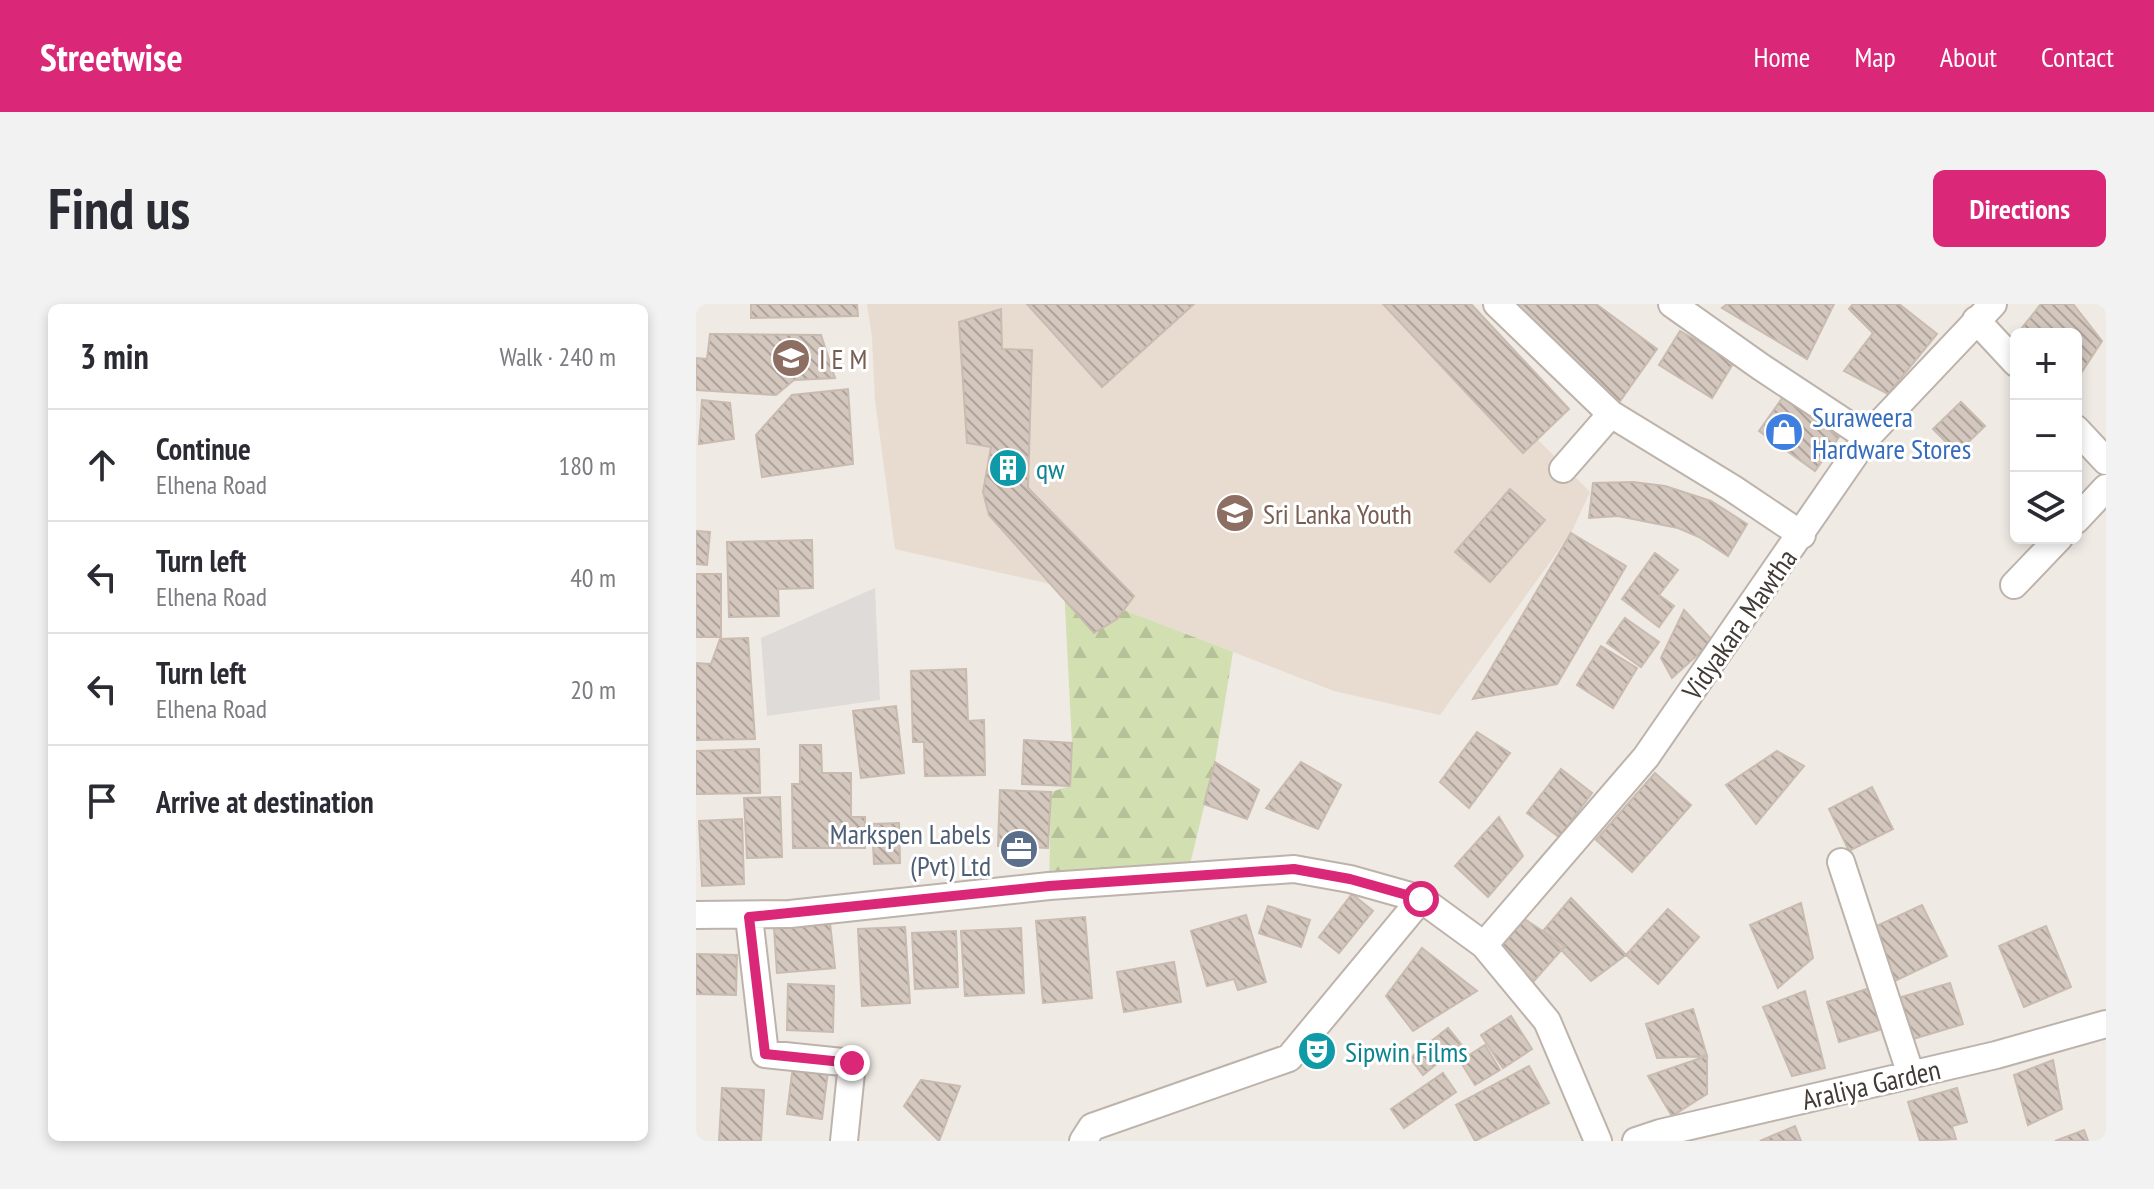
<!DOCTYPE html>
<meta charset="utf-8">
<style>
body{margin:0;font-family:"PT Sans Narrow",sans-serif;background:#f2f2f3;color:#2b2b33}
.controls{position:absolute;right:24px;top:24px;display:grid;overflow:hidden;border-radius:12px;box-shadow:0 4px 12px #0003}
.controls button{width:72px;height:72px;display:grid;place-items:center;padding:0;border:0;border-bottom:2px solid #e1e1e2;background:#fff;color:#2b2b33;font:40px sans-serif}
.stop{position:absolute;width:24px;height:24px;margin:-18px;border:6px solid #db2777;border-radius:50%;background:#fff}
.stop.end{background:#db2777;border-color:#fff;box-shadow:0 2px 8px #0008}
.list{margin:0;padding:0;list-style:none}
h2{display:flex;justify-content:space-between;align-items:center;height:104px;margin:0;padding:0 32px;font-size:34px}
h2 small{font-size:26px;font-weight:400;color:#7c7c81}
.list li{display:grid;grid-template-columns:52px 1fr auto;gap:24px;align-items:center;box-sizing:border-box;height:112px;padding:0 32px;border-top:2px solid #e1e1e2}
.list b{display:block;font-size:30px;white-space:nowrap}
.list p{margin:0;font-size:26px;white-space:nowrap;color:#7c7c81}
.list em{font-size:26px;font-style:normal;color:#7c7c81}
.icon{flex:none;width:44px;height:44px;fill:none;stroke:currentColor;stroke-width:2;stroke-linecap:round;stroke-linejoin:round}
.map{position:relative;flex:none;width:1410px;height:837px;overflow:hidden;border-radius:12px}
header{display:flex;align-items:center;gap:48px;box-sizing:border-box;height:112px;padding:0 40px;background:#db2777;color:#fff}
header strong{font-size:38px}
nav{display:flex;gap:44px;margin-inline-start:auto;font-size:28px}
.intro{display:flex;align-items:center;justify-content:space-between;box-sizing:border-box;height:192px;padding:0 48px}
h1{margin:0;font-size:56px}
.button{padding:20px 36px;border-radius:12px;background:#db2777;color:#fff;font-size:28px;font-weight:700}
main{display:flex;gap:48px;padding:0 48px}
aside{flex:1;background:#fff;border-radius:12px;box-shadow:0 4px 12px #0003}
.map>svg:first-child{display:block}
</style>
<header>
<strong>Streetwise</strong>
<nav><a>Home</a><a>Map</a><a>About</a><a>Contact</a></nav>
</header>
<div class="intro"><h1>Find us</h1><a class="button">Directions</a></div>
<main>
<aside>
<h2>3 min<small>Walk · 240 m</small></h2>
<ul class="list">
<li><svg class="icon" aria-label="ahead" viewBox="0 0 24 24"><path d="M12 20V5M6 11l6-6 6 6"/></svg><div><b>Continue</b><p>Elhena Road</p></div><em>180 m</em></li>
<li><svg class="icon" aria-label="left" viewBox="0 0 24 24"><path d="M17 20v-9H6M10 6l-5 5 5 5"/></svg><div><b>Turn left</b><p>Elhena Road</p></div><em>40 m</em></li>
<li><svg class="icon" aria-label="left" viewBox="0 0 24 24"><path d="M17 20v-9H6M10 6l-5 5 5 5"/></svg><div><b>Turn left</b><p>Elhena Road</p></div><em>20 m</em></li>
<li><svg class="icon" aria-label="arrive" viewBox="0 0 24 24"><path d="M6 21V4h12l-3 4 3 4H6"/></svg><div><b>Arrive at destination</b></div></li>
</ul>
</aside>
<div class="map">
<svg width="1410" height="837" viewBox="0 0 1410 837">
<defs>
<pattern id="forest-firs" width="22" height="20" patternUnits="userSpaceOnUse" patternTransform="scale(2)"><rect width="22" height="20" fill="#d2dfb1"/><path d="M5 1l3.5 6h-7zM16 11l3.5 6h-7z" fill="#b6c099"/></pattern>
<pattern id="building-back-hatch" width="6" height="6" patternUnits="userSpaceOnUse" patternTransform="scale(2)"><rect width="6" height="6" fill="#d3c7be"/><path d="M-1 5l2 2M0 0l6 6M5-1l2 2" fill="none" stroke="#ada39b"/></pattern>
</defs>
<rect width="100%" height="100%" fill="#efeae4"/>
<!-- education -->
<path fill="#e7dccf" d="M171 0H707L894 188 875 229 744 411 638 387 368 283 199 245 179 96 176 33Z"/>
<!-- forest -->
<path fill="url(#forest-firs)" d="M368 283 537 348 519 458 494 560 353 582 355 488 374 482 376 439Z"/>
<!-- parking -->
<path fill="#dedbd9" d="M179 284 184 396 71 412 65 334Z"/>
<!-- building -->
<path fill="url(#building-back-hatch)" stroke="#c9bbaf" stroke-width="2" d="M55 0H161L162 12 55 14Z
M331 0H498L406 83Z
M687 0H775L873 105 827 149Z
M819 0H900L961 45 915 110Z
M1031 0H1138L1111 55 1026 4Z
M1157 0H1203L1241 30 1192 90 1148 67 1177 29 1153 5Z
M1345 0H1377L1406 37 1380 77V30H1321Z
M305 5 306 45 336 46 332 184 438 292 421 315 398 329 293 211 287 188 295 143 271 139 263 18Z
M984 27 1038 58 1016 94 963 61Z
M14 30 125 31 139 74 98 76 80 91 0 86V54L11 55Z
M152 85 157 160 66 173 60 131 96 91Z
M1087 93 1143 133 1119 167 1063 127Z
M6 96 34 99 38 135 3 140Z
M1265 98 1289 122 1261 149 1237 125Z
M937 178 969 182 1015 197 1051 220 1032 252 1003 233 982 224 922 212 893 214 897 179Z
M814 185 849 216 794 278 759 248Z
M0 227 14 228 11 261 0 260Z
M875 229 930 262 861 380 777 395Z
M116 236 117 284 82 285 83 312 33 313 31 238Z
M959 249 982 266 963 291 978 302 963 323 926 295Z
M0 270H25V333H0Z
M988 306 1017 337 976 374 965 354Z
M929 314 963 338 945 363 911 339Z
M52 334 59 435 0 436V359L15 360 24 335Z
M905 342 941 364 917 404 881 381Z
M270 365 272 417 288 416 289 471 229 472 228 438H217L215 367Z
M200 402 208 469 165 474 157 407Z
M781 428 814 449 773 504 744 478Z
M328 436 376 439 374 482 326 480Z
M104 441H125L126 469H155V513H169V544H97L96 480H104Z
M63 445 64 489 0 490V447Z
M1081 447 1108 462 1060 520 1030 481Z
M519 458 563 486 551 515 508 500Z
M605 458 645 481 622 525 570 504Z
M865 465 896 489 863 533 831 509Z
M959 469 995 501 936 568 900 536Z
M1176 483 1197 525 1153 547 1133 505Z
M304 486 355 488 352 544 302 542Z
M84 493 86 553 51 554 48 494Z
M803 513 827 552 792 593 759 562Z
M46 515 48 580 6 582 3 517Z
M203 519 204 559 178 560 176 520Z
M656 590 677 607 643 649 623 633Z
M875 594 930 651 895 677 847 627Z
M1105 599 1117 654 1082 684 1054 621Z
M1226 601 1251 652 1199 677 1174 625Z
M572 602 614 616 605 643 563 629Z
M972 605 1003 633 962 680 930 651Z
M550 611 570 678 542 686 538 675 511 682 495 627Z
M389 613 396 694 347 699 340 617Z
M827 614 869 642 838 677 799 650Z
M134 619 139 664 81 669 78 624Z
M1350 622 1375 683 1328 703 1303 642Z
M209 623 214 699 166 702 162 625Z
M325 624 328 689 269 692 265 627Z
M260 627 262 683 219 685 216 629Z
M726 644 781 687 717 727 690 692Z
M0 650 41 651 40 691 0 690Z
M478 658 485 698 428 708 421 668Z
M1254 679 1267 720 1214 736 1202 694Z
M92 680 138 682 137 728 91 726Z
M1180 682 1193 723 1143 738 1131 698Z
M1109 687 1129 764 1096 772 1067 703Z
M997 705 1011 752 961 754 950 720Z
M815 712 836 745 807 764 785 731Z
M752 724 765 740 727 771 714 754Z
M789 741 804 766 779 781 764 757Z
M1011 752V790L976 812 952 772Z
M1357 756 1366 805 1332 821 1318 771Z
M97 762 132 767 126 815 91 810Z
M833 762 853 799 779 837 760 801Z
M747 769 760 788 708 824 695 805Z
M225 776 264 782 243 837 208 802Z
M26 784 68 786 65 837H23Z
M1261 784 1271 818 1256 822 1260 835 1224 837 1212 798Z
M1099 822 1105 837H1064Z
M1388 826 1392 837H1359Z"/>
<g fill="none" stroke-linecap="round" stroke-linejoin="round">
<!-- minor casing -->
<g stroke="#bdb3ab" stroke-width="30">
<path id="minor" d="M801 0 915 110
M976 0 1065 63 1171 133
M1280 16 1320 59
M1380 125 1410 157
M867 165 915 110 1036 184 1106 231
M1380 216 1410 184
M1318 281 1363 234
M1145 558 1215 771
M0 611 94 610 353 582 598 565 654 575 725 595 788 641 851 717 902 837
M53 613 69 750 156 759 148 837
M788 641 950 453 1171 133 1297 0
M387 837 396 823 593 754 725 595
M940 837 964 829 1300 751 1410 720"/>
</g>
<!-- minor -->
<use href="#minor" stroke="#fff" stroke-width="26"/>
</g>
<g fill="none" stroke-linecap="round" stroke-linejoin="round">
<!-- route -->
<path stroke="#db2777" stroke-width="10" d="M156 759 69 750 53 613 353 582 598 565 654 575 725 595"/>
</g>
<!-- icons -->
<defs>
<g id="school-disc" transform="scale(2)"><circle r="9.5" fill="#8d6e63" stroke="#fff"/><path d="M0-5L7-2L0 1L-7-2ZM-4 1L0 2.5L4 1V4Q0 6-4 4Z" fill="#fff"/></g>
<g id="shop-disc" transform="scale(2)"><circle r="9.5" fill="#3f7fe0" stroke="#fff"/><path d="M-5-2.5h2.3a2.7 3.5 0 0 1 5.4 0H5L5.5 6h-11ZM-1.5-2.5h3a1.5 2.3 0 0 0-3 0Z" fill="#fff"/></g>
<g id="building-disc" transform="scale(2)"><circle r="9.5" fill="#0f9aa8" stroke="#fff"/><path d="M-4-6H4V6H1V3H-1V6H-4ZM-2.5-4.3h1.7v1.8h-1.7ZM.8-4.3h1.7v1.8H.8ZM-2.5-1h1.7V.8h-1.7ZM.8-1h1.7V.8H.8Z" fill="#fff"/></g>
<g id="university-disc" transform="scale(2)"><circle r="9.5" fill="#8d6e63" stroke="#fff"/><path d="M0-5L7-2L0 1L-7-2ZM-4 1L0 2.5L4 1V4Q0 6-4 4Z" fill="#fff"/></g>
<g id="office-disc" transform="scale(2)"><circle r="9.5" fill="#5c6f8a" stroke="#fff"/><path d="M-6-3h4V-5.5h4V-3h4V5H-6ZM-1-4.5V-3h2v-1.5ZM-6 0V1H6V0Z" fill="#fff"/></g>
<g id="theatre-disc" transform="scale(2)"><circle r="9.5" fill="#0f9aa8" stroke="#fff"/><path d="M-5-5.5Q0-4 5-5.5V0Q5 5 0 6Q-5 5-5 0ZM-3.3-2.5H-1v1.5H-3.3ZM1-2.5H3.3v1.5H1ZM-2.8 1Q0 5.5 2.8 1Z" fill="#fff"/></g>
</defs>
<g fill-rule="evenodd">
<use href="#school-disc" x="95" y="54"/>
<use href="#shop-disc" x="1088" y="128"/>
<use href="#building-disc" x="312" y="164"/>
<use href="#university-disc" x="539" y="209"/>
<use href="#office-disc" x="323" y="545"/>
<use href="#theatre-disc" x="621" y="747"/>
</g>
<g text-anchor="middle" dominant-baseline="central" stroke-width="6" stroke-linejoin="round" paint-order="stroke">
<!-- education labels -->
<g font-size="28" fill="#785e54" stroke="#fff" text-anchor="start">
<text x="123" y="54">I E M</text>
<text x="567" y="209">Sri Lanka Youth</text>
</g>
<!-- shop labels -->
<g font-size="28" fill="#366cbe" stroke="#fff" text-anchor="start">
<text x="1116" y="112">Suraweera<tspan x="1116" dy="32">Hardware Stores</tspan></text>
</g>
<!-- culture labels -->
<g font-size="28" fill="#0d838f" stroke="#fff" text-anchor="start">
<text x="340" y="164">qw</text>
<text x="649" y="747">Sipwin Films</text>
</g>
<!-- street labels -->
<g font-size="28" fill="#413a35" stroke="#fff">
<text transform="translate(1043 320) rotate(-55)">Vidyakara Mawtha</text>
<text transform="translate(1175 780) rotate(-13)">Araliya Garden</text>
</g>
<!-- service labels -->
<g font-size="28" fill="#4e5e75" stroke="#fff" text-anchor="end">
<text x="295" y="529">Markspen Labels<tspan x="295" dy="32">(Pvt) Ltd</tspan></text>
</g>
</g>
</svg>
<div class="controls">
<button>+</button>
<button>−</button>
<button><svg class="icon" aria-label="layers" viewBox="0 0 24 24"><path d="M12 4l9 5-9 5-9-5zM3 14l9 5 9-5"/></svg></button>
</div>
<div class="stop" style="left:725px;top:595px"></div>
<div class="stop end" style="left:156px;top:759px"></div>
</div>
</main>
